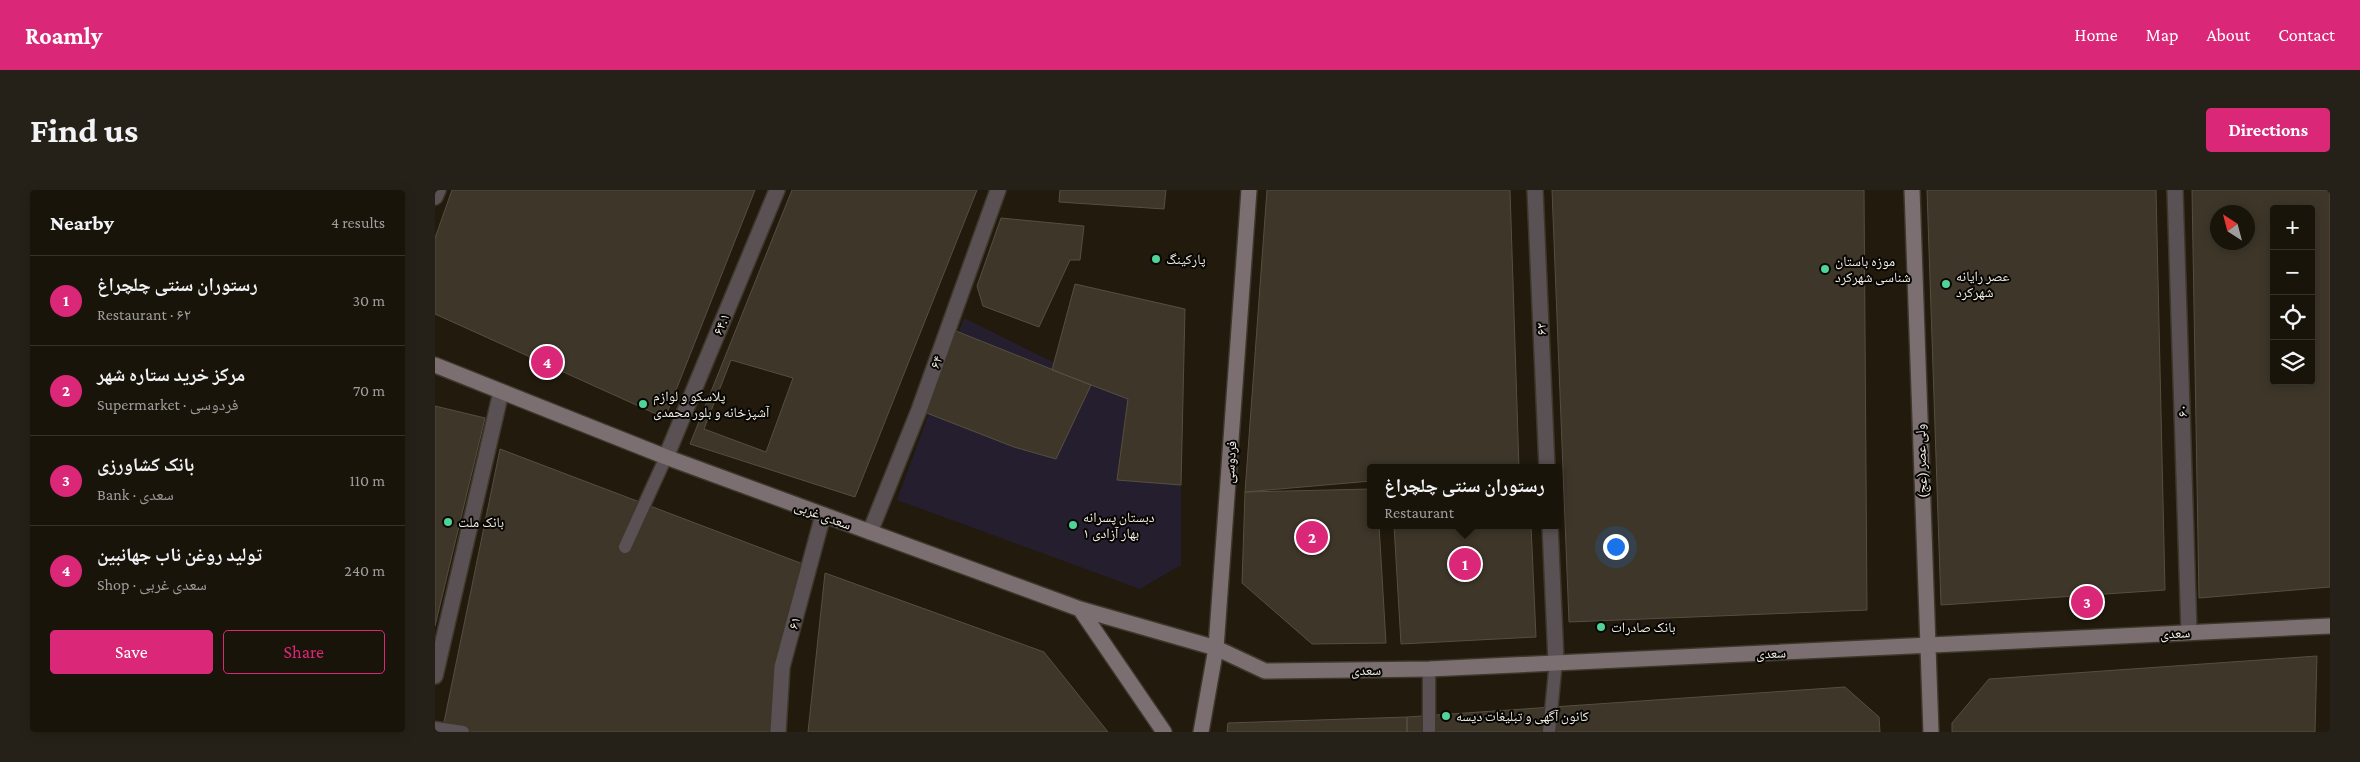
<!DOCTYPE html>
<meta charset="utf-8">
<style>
body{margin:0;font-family:"Crimson Pro","Noto Naskh Arabic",serif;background:#262118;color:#f1f3f6}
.controls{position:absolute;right:15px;top:15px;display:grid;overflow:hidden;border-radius:5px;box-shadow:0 2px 12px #0003}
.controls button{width:45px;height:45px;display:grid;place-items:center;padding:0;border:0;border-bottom:1px solid #37332b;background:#19140a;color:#f1f3f6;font:25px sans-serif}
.compass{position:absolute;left:1775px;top:15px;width:45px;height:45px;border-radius:50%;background:#19140a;box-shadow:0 2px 12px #0003;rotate:324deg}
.you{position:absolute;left:1180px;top:356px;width:18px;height:18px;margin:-12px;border:4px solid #fff;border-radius:50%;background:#1a73e8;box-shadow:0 0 0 8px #1a73e833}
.badge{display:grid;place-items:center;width:32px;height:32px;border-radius:50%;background:#db2777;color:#fff;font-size:16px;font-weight:700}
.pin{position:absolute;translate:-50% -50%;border:2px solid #fff;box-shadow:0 1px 5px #0006}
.popup{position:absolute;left:932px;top:274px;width:195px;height:65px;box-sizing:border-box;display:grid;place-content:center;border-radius:5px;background:#19140a;filter:drop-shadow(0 1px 4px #0005);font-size:16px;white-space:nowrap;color:#9f9e9c}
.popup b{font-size:19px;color:#f1f3f6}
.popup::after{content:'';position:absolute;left:50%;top:100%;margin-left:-10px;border:10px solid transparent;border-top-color:#19140a}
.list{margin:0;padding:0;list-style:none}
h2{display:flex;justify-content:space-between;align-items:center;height:65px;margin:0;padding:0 20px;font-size:21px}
h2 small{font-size:16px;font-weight:400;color:#9f9e9c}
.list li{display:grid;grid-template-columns:32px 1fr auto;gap:15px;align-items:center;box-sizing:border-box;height:90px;padding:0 20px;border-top:1px solid #37332b}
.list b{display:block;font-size:19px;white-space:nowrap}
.list p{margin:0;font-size:16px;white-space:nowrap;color:#9f9e9c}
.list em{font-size:16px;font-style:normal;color:#9f9e9c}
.actions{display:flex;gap:10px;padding:15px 20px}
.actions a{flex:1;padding:11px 0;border:1px solid #db2777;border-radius:5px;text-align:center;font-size:18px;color:#db2777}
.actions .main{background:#db2777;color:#fff}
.icon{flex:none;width:28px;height:28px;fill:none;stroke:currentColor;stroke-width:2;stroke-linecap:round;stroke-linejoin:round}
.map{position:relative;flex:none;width:1895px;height:542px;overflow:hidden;border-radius:5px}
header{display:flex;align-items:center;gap:30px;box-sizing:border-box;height:70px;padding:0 25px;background:#db2777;color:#fff}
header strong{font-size:24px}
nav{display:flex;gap:28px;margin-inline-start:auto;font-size:18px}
.intro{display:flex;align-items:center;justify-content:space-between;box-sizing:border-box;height:120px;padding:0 30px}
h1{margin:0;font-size:35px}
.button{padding:12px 22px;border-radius:5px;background:#db2777;color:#fff;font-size:18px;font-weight:700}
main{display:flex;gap:30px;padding:0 30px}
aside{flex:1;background:#19140a;border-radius:5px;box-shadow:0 2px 12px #0003}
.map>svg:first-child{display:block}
</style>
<header>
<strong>Roamly</strong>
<nav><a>Home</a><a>Map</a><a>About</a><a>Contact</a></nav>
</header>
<div class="intro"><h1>Find us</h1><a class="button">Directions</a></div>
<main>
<aside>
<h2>Nearby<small>4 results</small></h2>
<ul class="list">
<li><span class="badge">1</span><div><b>رستوران سنتی چلچراغ</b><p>Restaurant · ۶۲</p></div><em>30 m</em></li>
<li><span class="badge">2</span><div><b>مرکز خرید ستاره شهر</b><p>Supermarket · فردوسی</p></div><em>70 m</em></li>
<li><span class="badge">3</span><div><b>بانک کشاورزی</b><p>Bank · سعدی</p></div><em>110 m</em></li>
<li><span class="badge">4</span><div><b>تولید روغن ناب جهانبین</b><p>Shop · سعدی غربی</p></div><em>240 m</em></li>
</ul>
<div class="actions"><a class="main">Save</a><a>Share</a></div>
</aside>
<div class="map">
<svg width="1895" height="542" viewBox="0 0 1895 542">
<rect width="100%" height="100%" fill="#211a0d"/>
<!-- education -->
<path fill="#251e2e" d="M529 128 693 209 682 289 746 295V375L705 399 462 310Z"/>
<!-- building -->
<path fill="#3d3629" stroke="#564f41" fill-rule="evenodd" d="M17 0H320L230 228 0 124V48Z
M357 0H542L420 307 255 254Z
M625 0H731L729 19 624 12Z
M832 0H1075L1084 278H936V291L810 302Z
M1117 0H1429L1432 420 1134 432Z
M1492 0H1721L1730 400 1506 415Z
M1757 0H1895V397L1764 408ZM1839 19H1876V191H1839ZM1782 22H1812V52H1782Z
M566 28 649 36 645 70H635L604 137 548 116 542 96Z
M640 94 750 119 746 295 682 290 693 209 617 180Z
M521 141 656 195 621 269 579 257 484 220Z
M296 170 358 188 331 262 269 239Z
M0 216 50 228 0 436Z
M65 259 368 374 338 542H7Z
M936 299V335H944L951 453 877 454 807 393 810 302Z
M959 335H1096L1101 447 966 454Z
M390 383 609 462 673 542H373Z
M1882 466 1880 542H1517V533L1554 489Z
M1410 497 1444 527 1445 542H972V527Z
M972 527V542H792L793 533Z"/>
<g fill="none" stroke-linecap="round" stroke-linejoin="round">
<!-- lane casing -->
<g stroke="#3e382b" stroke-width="15">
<path id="lane" d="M190 357 231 267
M994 479V542
M0 538 28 542
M1114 542 1121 471"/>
</g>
<!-- street casing -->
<g stroke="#3e382b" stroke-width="18">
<path id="street" d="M1100 0 1112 278
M1740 0 1754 442
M0 7 3 0
M231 267 342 0
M1115 335 1121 471
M435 342 484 220 563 0
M0 486 66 202
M343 542 347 477 388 325"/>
</g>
<!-- secondary casing -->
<g stroke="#3e382b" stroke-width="18">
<path id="secondary" d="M1477 0 1496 542
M0 175 231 267 645 419 781 458 830 481 994 479 1895 436
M645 419 729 542
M766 542 781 458 814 0"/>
</g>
<!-- lane -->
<use href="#lane" stroke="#595153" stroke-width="12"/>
<!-- street -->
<use href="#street" stroke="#595153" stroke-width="15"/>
<!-- secondary -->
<use href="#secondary" stroke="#7c6f72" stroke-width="15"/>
</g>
<!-- markers -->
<g fill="#50d398" stroke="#080603" stroke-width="2">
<circle cx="721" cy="69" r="5"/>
<circle cx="1390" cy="79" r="5"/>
<circle cx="1511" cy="94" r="5"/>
<circle cx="208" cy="214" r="5"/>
<circle cx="13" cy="332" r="5"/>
<circle cx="638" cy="335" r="5"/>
<circle cx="1166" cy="437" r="5"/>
<circle cx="1011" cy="526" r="5"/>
</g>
<g text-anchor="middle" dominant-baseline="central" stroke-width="4" stroke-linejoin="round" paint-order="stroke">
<!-- poi labels -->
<g font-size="14" fill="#f2ede5" stroke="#080603" text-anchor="start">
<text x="731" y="69">پارکینگ</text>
<text x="1400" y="71">موزه باستان<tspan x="1400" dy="16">شناسی شهرکرد</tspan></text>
<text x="1521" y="86">عصر رایانه<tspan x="1521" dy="16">شهرکرد</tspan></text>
<text x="218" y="206">پلاسکو و لوازم<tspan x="218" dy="16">آشپزخانه و بلور محمدی</tspan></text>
<text x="648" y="327">دبستان پسرانه<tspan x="648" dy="16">بهار آزادی ۱</tspan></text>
<text x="23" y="332">بانک ملت</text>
<text x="1176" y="437">بانک صادرات</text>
<text x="1021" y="526">کانون آگهی و تبلیغات دیسه</text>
</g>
<!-- street labels -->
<g font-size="14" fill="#f2ede5" stroke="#080603">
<text transform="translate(286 134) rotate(-67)">۶۴.۱</text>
<text transform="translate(1106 139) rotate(-93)">۶۲</text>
<text transform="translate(501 172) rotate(-70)">۶۴</text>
<text transform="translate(1747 221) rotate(-92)">۶۰</text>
<text transform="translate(1486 271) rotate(-92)">ولی عصر (عج)</text>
<text transform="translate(795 272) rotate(-86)">فردوسی</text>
<text transform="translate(388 325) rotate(20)">سعدی غربی</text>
<text transform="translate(359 433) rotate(-75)">۶۱</text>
<text transform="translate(1740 443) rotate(-3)">سعدی</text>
<text transform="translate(1336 463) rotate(-2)">سعدی</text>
<text transform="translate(931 480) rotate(-1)">سعدی</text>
</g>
</g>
</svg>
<div class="controls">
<button>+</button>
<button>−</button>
<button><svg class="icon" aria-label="locate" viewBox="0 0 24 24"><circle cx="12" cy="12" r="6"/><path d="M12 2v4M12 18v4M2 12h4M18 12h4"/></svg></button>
<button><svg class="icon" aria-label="layers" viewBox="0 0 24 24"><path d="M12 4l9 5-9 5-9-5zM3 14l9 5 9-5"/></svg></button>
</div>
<svg class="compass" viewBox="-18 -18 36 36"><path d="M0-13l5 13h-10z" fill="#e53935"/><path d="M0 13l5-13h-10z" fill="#9f9e9c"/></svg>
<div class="you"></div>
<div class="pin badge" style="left:1030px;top:374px">1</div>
<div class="popup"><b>رستوران سنتی چلچراغ</b>Restaurant</div>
<div class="pin badge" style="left:877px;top:347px">2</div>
<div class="pin badge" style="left:1652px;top:412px">3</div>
<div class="pin badge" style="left:112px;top:172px">4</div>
</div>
</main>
